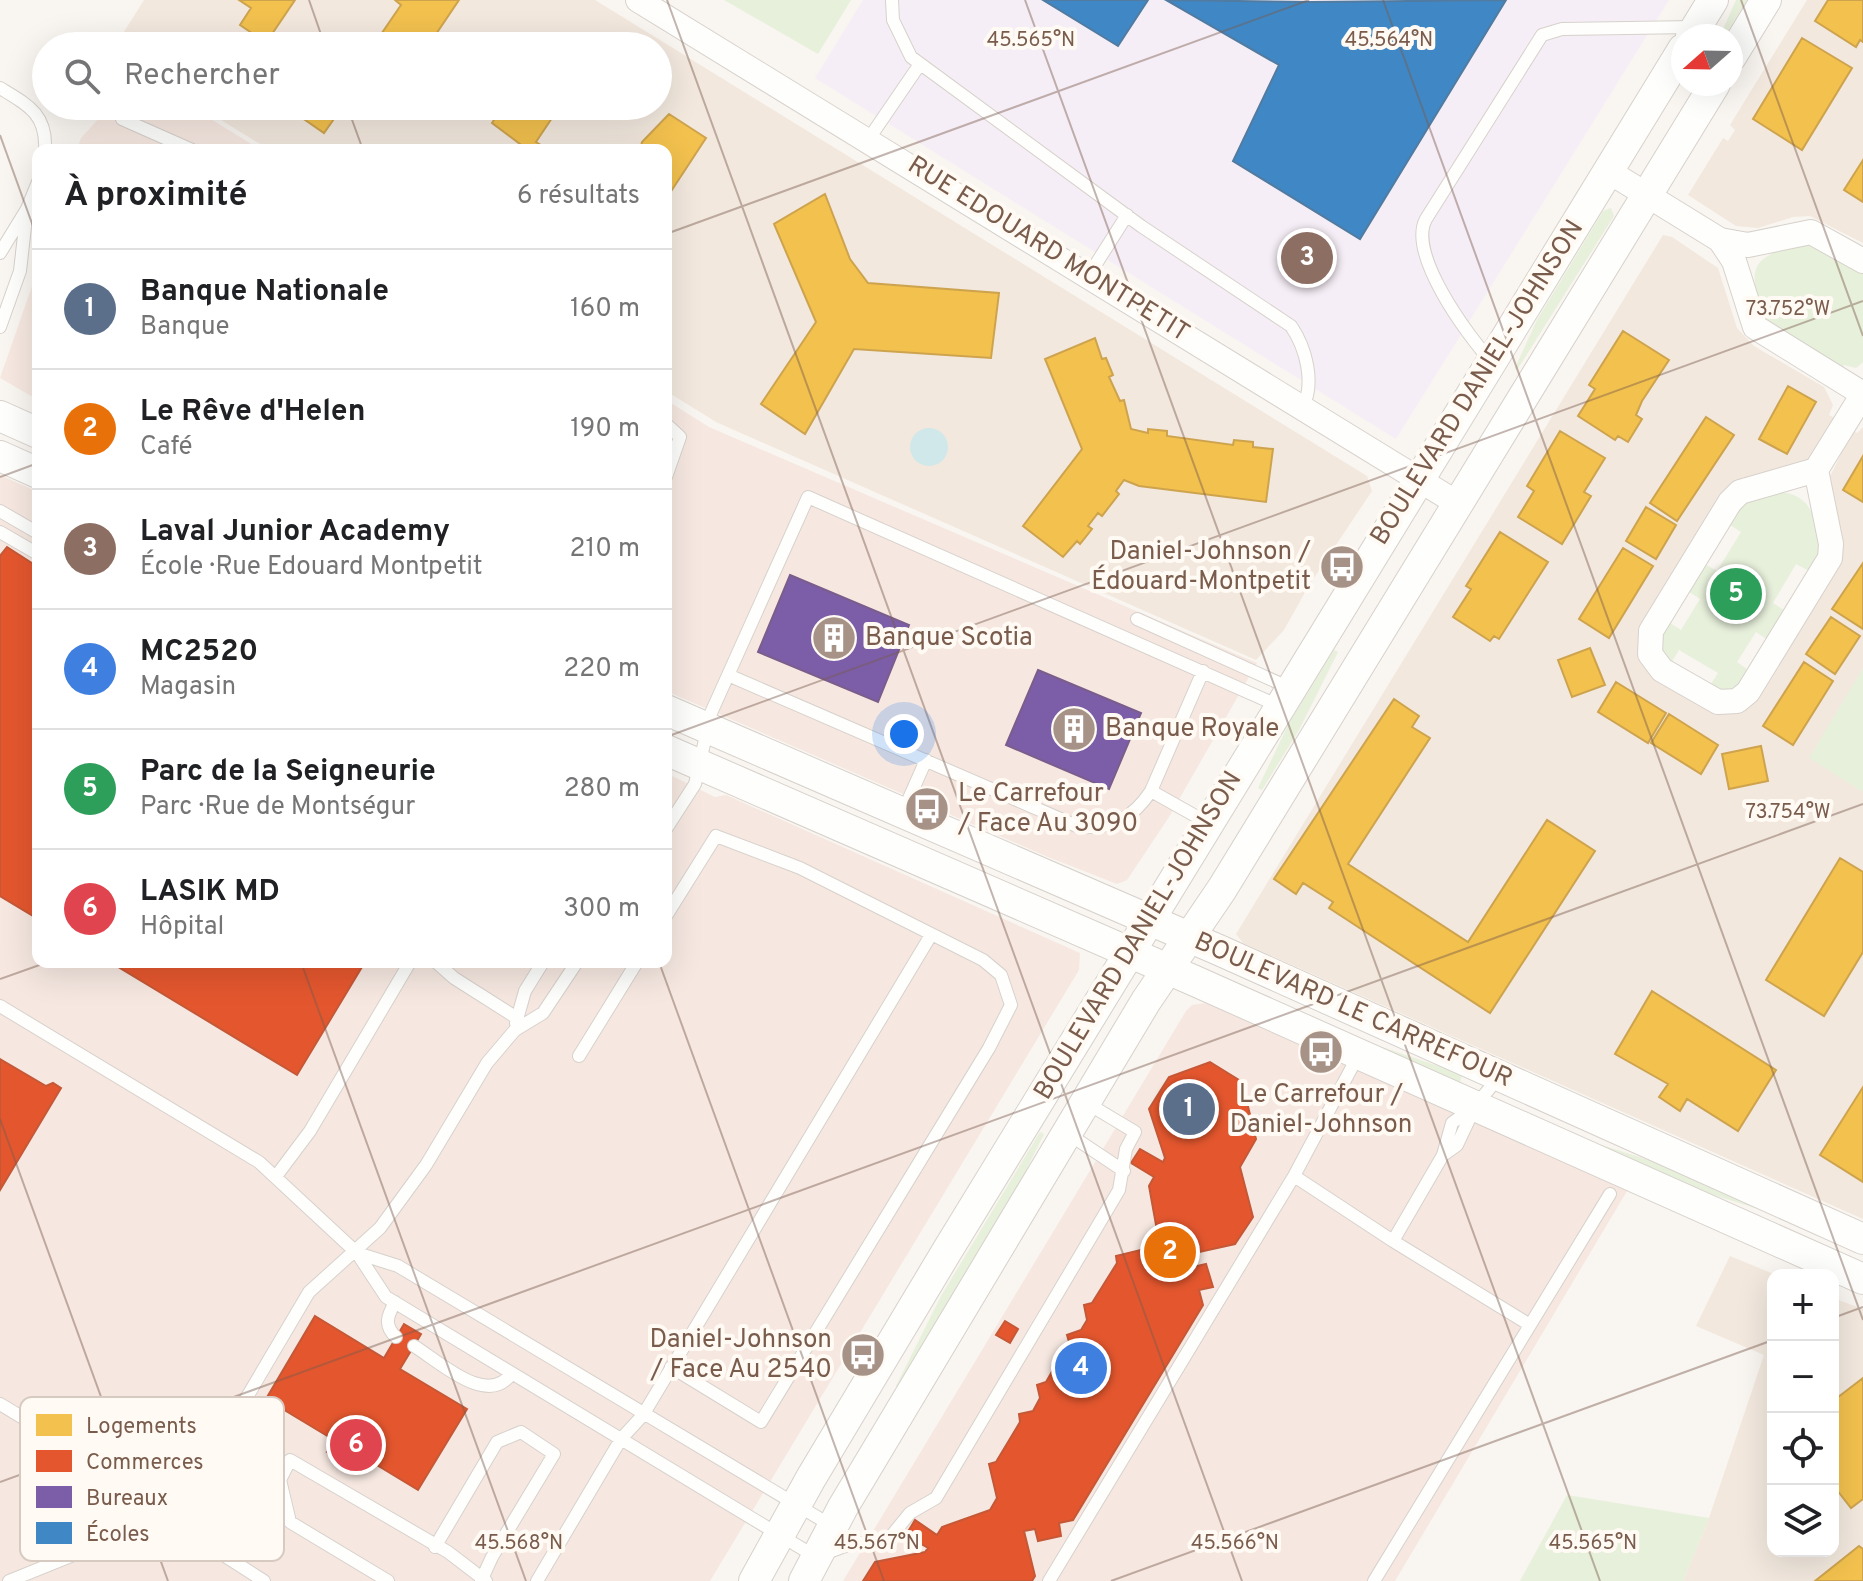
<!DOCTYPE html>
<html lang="fr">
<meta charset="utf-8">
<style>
body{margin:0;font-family:Overpass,sans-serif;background:#f6f6f6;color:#202124}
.controls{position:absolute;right:24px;bottom:24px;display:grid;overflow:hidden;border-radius:16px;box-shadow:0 8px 32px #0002}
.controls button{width:72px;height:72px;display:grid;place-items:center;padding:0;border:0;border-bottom:2px solid #e0e0e0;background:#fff;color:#202124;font:40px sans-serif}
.compass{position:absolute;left:1671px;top:24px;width:72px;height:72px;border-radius:50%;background:#fff;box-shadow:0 8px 32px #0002;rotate:250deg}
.you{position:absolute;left:904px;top:734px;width:28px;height:28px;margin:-20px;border:6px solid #fff;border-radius:50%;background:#1a73e8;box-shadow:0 0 0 12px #1a73e833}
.badge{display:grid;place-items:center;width:52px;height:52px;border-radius:50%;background:#5c5450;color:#fff;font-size:26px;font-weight:700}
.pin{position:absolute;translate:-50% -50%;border:4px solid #fff;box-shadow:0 2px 8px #0006}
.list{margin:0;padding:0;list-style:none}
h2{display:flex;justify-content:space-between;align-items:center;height:104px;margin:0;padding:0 32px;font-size:34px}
h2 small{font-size:26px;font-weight:400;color:#757577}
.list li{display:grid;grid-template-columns:52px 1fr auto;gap:24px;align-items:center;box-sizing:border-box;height:120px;padding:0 32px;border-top:2px solid #e0e0e0}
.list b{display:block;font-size:30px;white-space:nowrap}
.list p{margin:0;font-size:26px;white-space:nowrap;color:#757577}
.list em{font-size:26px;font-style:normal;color:#757577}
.icon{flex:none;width:44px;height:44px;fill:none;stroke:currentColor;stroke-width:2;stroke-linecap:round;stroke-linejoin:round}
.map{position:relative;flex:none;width:1863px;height:1581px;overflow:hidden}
.search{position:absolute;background:#fff;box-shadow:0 8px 32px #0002;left:32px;top:32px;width:640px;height:88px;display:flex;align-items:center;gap:20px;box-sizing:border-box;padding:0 28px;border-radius:44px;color:#757577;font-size:30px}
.panel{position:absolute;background:#fff;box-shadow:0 8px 32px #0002;left:32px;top:144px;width:640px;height:824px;border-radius:16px}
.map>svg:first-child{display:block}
</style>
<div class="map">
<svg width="1863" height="1581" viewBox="0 0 1863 1581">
<rect width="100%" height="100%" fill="#f9f5f0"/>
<!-- residential -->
<path fill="#f2e8de" d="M144 0H595L1367 476 1372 491 1308 587 1284 630 1256 660 716 422 666 391V150H270L198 106H658V46H115Z
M1807 0H1863V243L1810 216 1793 217 1758 228 1736 226 1688 195 1723 138 1728 141 1735 130 1730 125Z
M1663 235 1672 237 1718 268 1737 328 1754 346 1824 387 1833 405 1829 415 1835 418 1805 464 1728 487 1640 629 1638 653 1649 673 1720 714H1734L1754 703 1834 574 1828 480 1853 431 1857 433 1863 427V1219L1243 943 1236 934Z
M1730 1256 1776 1275H1773V1551H1833V1298L1863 1309V1581H1683L1709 1518 1764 1355 1696 1326Z"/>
<!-- commercial -->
<path fill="#f6e8e1" d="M110 106H190L261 150H77L81 138Z
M38 269V400L0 378Z
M666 400 709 427 1257 663 1169 817 1127 880 1117 884 1048 857 666 691Z
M0 475 38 492V962H666V773L715 797 726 795 1080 953 1079 970 710 1581H0Z
M1206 1003 1630 1186 1395 1581H843L1186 1011 1192 1005Z"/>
<!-- education -->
<path fill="#f6eef6" d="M863 0H1669L1396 439 815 78Z"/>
<!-- green -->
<path fill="#e7f0db" d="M724 0H851L818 54Z
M1736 0H1747L1725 36H1720Z
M1611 208 1614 216 1517 370 1515 368 1537 320 1603 211Z
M1801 243 1815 245 1863 274V362L1856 368 1844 365 1841 369 1764 320C1749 269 1746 259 1801 243Z
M1779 492C1812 494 1815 519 1822 546L1811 572 1796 564 1773 603 1787 612 1769 641 1756 632 1737 662 1751 672C1737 688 1731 693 1709 687L1718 673 1679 650 1671 663 1660 648 1667 621 1681 630 1700 599 1686 590 1703 563 1717 571 1741 532 1727 523 1741 502Z
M1334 650 1338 652 1299 730 1262 790 1258 788 1289 723Z
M1863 668V792L1809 758Z
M1382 1047 1462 1074 1460 1083 1381 1050Z
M1040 1132 1044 1134 1009 1205 899 1388 896 1386 941 1296Z
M1592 1142 1680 1170 1771 1213 1682 1185Z
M1567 1495 1709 1518 1683 1581H1520Z"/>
<!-- water -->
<path fill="#d0e8ea" d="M910 447a19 19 0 1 1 38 0a19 19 0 1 1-38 0Z"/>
<!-- homes -->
<path fill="#f2c14e" stroke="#cea34e" stroke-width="2" d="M239 0H295L270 37 284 46H262L265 42 240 25 251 8Z
M395 0H459L428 46H373L401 5Z
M1828 0H1863V42L1860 40 1856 47 1815 21Z
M1802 38 1852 68 1802 150 1753 119Z
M285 106H343L324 133Z
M370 106H387L382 114Z
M503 106H560L536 142 549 150H528L492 123Z
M669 114 706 138 666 199V150H640L642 142Z
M473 146 493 149 494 150H470Z
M1863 160V202L1844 190Z
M825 194 850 259 868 283 999 293 991 358 854 349 805 434 761 404 816 322 774 224Z
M1623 331 1669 360 1642 401 1636 415 1642 419 1628 442 1618 436 1615 440 1578 416 1595 389 1589 385Z
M1095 338 1102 359 1106 358 1113 375 1109 377 1120 401 1124 400 1131 429 1148 433V429L1167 431V436L1233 445 1234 440 1253 442V447L1273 449 1266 502 1139 486 1124 480 1116 491 1119 494 1102 516 1098 513 1088 526 1092 529 1080 544 1077 541 1063 557 1023 526 1082 449 1045 359Z
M1788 386 1816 402 1787 454 1759 439Z
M1706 417 1734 435 1677 521 1650 503Z
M1560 431 1605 458 1584 492 1591 496 1562 544 1518 517 1534 491 1527 486Z
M1863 456V502L1843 490Z
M1646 507 1676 525 1656 559 1626 541Z
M1500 532 1548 562 1499 639 1494 636 1490 641 1453 617 1471 589 1466 586Z
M1623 548 1653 566 1609 638 1579 619Z
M1863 563V629L1832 609Z
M1831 617 1860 636 1835 674 1806 654Z
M1590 648 1605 685 1572 697 1558 660Z
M1804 662 1833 681 1793 745 1763 726Z
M1616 682 1666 713 1648 743 1598 712Z
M1394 699 1419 716 1412 727 1430 738 1348 864 1468 942 1547 820 1595 851 1490 1013 1329 908 1333 902 1303 883 1296 894 1274 879Z
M1669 714 1718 745 1701 774 1651 743Z
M1761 746 1768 781 1729 789 1722 754Z
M1840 858 1863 872V952L1824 1016 1766 980Z
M1652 991 1776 1070 1738 1131 1687 1099 1680 1111 1659 1097 1668 1084 1615 1054Z
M1863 1087V1182L1820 1155Z
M1863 1378V1499L1851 1508 1833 1485V1401Z
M1859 1546 1863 1549V1581H1815Z"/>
<!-- shops -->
<path fill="#e4572e" stroke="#c45837" stroke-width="2" d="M7 547 38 567V919L0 896V556Z
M110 962H365L297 1075Z
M0 1059 46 1086 53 1083 61 1088 0 1190Z
M1210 1062 1242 1082 1256 1139 1240 1167 1253 1217 1235 1244 1190 1254 1193 1267 1206 1264 1213 1287 1199 1290 1203 1305 1073 1520 1059 1523 1061 1536 1038 1541 1035 1529 1024 1531 1035 1576 1032 1581H863L875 1562 925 1552 928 1548 906 1535 915 1520 937 1535 942 1527 990 1510 997 1498 989 1464 996 1462 1020 1422 1019 1414 1033 1411 1040 1398 1037 1385 1046 1382 1069 1342 1067 1335 1081 1330 1087 1320 1084 1305 1092 1303 1117 1263 1116 1256 1149 1248 1158 1236 1149 1186 1154 1177 1131 1163 1140 1149 1163 1162 1165 1158 1149 1109 1169 1077Z
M315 1316 384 1358 404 1324 421 1334 400 1369 467 1409 418 1490 352 1450 344 1463 327 1452 334 1440 266 1399Z
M1005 1321 1018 1329 1010 1343 996 1335Z"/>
<!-- offices -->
<path fill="#7b5ea7" stroke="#7b5d8c" stroke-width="2" d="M790 575 909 625 878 702 758 652Z
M1038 670 1141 713 1109 789 1006 745Z"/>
<!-- schools -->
<path fill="#3f88c5" stroke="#517ba1" stroke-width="2" d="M1043 0H1148L1118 46Z
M1166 0 1311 2 1506 0 1360 239 1233 161 1279 65Z"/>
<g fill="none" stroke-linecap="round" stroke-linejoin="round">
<!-- service casing -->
<g stroke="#d7d1cb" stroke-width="14">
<path id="service" d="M892 0 893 20 911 57 1141 226 1291 326C1306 348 1315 382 1303 407
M0 88C28 105 47 114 45 150
M122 119 192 150
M868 140 920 64
M0 253 27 209 38 182
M1089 275 1127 215
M0 327 20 271 27 209
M1491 361C1467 335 1407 253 1426 219L1542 35 1562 29 1693 27
M666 424 680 437 666 477
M0 511 38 533
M0 532 38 554
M1137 619 1290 688
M728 675 1079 827C1113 829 1133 818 1151 791L1208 823
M1151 791 1203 671
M903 812 926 760
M666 829 695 784 711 713 808 497 1279 706
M666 916 716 836 800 868 983 960 1001 975 1011 1005 989 1048 761 1422 671 1367
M436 962 454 978 517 1018
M0 1006 259 1162 357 1253 386 1297 816 1557 856 1542 871 1545 888 1540 910 1513 936 1498 1119 1190 1126 1149 1135 1132 1085 1102
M516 1023 525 991 543 962
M1359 1054 1294 1176 1393 1241 1443 1155 1452 1123 1475 1106 1499 1077
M579 1056 637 962
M1067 1133 1124 1171
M1443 1155 1457 1145 1474 1109
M277 1175 310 1131 410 962
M1393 1241 1530 1325
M357 1253 398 1266 832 1526
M395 1302C388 1315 383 1325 396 1337
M414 1346C440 1362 488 1408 512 1373
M0 1404 137 1487 189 1533 264 1581
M199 1454 211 1461 239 1563
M435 1547 497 1442 521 1432 554 1454 492 1557 481 1581
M9 1581 170 1516 182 1507 309 1292 380 1228 426 1165 487 1063 515 1030 543 1013 577 962
M388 1581 290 1522 280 1480 290 1460 448 1552 486 1581
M537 1581 621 1439 643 1415 931 935
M1049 1581 1294 1176
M1374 1581 1610 1194"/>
</g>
<!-- minor casing -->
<g stroke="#d7d1cb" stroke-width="26">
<path id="minor" d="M638 0 1457 503
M1608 171 1720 240 1748 245 1811 232 1863 261
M1720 240 1734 261 1755 327 1863 394
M1816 470 1831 544 1830 558 1748 692 1737 701 1718 702 1662 670 1650 654 1651 631 1730 502 1740 492 1816 470 1863 394"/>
</g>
<!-- tertiary casing -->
<g stroke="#d7d1cb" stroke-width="32">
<path id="tertiary" d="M1691 36 1713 0
M1731 57 1766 0
M0 416 38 433
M0 456 38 473
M666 710 1221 951 1863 1239
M666 750 1195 981 1863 1279
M754 1581 811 1478 947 1251 1683 49
M804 1581 843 1507 1146 1001 1222 889 1715 84"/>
</g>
<!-- service -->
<use href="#service" stroke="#fefefd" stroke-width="12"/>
<!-- minor -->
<use href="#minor" stroke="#fefefd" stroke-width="24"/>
<!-- tertiary -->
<use href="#tertiary" stroke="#fefefd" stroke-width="30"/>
</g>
<!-- ticks -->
<path fill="none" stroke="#7a5c4d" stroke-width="2" stroke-opacity="0.45" d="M309 0 325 46M667 0 1242 1581M1025 0 1600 1581M1383 0 1863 1320M1741 0 1863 336M347 106 363 150M0 135 38 240M666 234 1309 0M0 477 38 463M666 737 1863 301M301 962 526 1581M659 962 884 1581M0 979 48 962M0 1119 168 1581M1833 1318 1863 1307M0 1482 1863 804M1111 1581 1773 1340"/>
<!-- icons -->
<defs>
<g id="bus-disc" transform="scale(2.3)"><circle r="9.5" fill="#a69286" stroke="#fffaf3"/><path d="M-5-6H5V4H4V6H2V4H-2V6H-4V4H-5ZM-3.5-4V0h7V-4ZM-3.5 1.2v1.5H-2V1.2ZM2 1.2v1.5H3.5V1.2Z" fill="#fff"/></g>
<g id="building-disc" transform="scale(2.3)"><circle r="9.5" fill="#a69286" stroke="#fffaf3"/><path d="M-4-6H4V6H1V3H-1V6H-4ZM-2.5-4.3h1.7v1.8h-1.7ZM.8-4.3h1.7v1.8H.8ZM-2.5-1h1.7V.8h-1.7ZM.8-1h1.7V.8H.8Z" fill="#fff"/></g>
</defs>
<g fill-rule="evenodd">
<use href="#bus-disc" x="1342" y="567"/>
<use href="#building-disc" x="834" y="638"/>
<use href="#building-disc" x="1074" y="729"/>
<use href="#bus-disc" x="927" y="809"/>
<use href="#bus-disc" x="1321" y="1052"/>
<use href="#bus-disc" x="863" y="1355"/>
</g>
<g text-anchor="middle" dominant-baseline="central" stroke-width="8" stroke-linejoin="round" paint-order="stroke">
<!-- street labels -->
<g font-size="26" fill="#7a5c4d" stroke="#fffaf3">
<text transform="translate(1048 250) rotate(32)">RUE EDOUARD MONTPETIT</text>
<text transform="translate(1478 383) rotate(-58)">BOULEVARD DANIEL-JOHNSON</text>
<text transform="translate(1139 936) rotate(-59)">BOULEVARD DANIEL-JOHNSON</text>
<text transform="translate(1353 1011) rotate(24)">BOULEVARD LE CARREFOUR</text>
</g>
<!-- poi labels -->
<g font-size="26" fill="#7a5c4d" stroke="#fffaf3" text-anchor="start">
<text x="1311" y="552" text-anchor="end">Daniel-Johnson /<tspan x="1311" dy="30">Édouard-Montpetit</tspan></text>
<text x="865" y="638">Banque Scotia</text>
<text x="1105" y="729">Banque Royale</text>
<text x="958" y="794">Le Carrefour<tspan x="958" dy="30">/ Face Au 3090</tspan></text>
<text x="1321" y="1095" text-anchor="middle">Le Carrefour /<tspan x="1321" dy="30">Daniel-Johnson</tspan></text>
<text x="832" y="1340" text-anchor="end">Daniel-Johnson<tspan x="832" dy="30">/ Face Au 2540</tspan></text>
</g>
</g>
<!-- legend -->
<rect x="20" y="1397" width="264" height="164" rx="12" fill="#fffaf3" stroke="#d7cbc1" stroke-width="2"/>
<rect x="36" y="1414" width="36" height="22" fill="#f2c14e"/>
<rect x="36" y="1450" width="36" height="22" fill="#e4572e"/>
<rect x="36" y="1486" width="36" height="22" fill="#7b5ea7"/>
<rect x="36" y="1522" width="36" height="22" fill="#3f88c5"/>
<g font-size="22" fill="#7a5c4d">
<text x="86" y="1433">Logements</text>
<text x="86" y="1469">Commerces</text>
<text x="86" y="1505">Bureaux</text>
<text x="86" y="1541">Écoles</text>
</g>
<g font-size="20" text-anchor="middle" fill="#7a5c4d" stroke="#fffaf3" stroke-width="8" stroke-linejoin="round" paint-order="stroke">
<text x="1031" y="46">45.565°N</text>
<text x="1389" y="46">45.564°N</text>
<text x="1788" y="315">73.752°W</text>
<text x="1788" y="818">73.754°W</text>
<text x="519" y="1549">45.568°N</text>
<text x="877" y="1549">45.567°N</text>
<text x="1235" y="1549">45.566°N</text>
<text x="1593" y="1549">45.565°N</text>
</g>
</svg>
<div class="controls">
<button>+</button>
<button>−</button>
<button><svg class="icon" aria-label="locate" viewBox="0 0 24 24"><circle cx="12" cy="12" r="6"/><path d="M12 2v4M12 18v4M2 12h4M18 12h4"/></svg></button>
<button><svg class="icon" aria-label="layers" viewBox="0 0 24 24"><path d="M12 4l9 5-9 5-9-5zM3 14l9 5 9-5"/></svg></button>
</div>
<svg class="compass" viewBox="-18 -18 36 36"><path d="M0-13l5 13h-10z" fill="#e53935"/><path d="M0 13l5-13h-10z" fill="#757577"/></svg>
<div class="you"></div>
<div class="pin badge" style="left:1189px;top:1109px;background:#5c6f8a">1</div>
<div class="pin badge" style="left:1170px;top:1252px;background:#e8710a">2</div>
<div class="pin badge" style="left:1307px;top:258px;background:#8d6e63">3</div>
<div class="pin badge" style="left:1081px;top:1368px;background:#3f7fe0">4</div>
<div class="pin badge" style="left:1736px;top:594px;background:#2e9e5b">5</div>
<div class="pin badge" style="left:356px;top:1445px;background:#e0444e">6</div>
<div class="search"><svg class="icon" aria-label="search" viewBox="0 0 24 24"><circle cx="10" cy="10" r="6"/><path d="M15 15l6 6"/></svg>Rechercher</div>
<section class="panel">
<h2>À proximité<small>6 résultats</small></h2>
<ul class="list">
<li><span class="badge" style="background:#5c6f8a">1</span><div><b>Banque Nationale</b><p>Banque</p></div><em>160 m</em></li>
<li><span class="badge" style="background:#e8710a">2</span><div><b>Le Rêve d'Helen</b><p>Café</p></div><em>190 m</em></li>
<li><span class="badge" style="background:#8d6e63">3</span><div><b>Laval Junior Academy</b><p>École · Rue Edouard Montpetit</p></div><em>210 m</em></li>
<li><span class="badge" style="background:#3f7fe0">4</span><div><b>MC2520</b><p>Magasin</p></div><em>220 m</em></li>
<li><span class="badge" style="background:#2e9e5b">5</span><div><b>Parc de la Seigneurie</b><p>Parc · Rue de Montségur</p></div><em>280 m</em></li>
<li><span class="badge" style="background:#e0444e">6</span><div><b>LASIK MD</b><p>Hôpital</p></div><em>300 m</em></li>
</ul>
</section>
</div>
